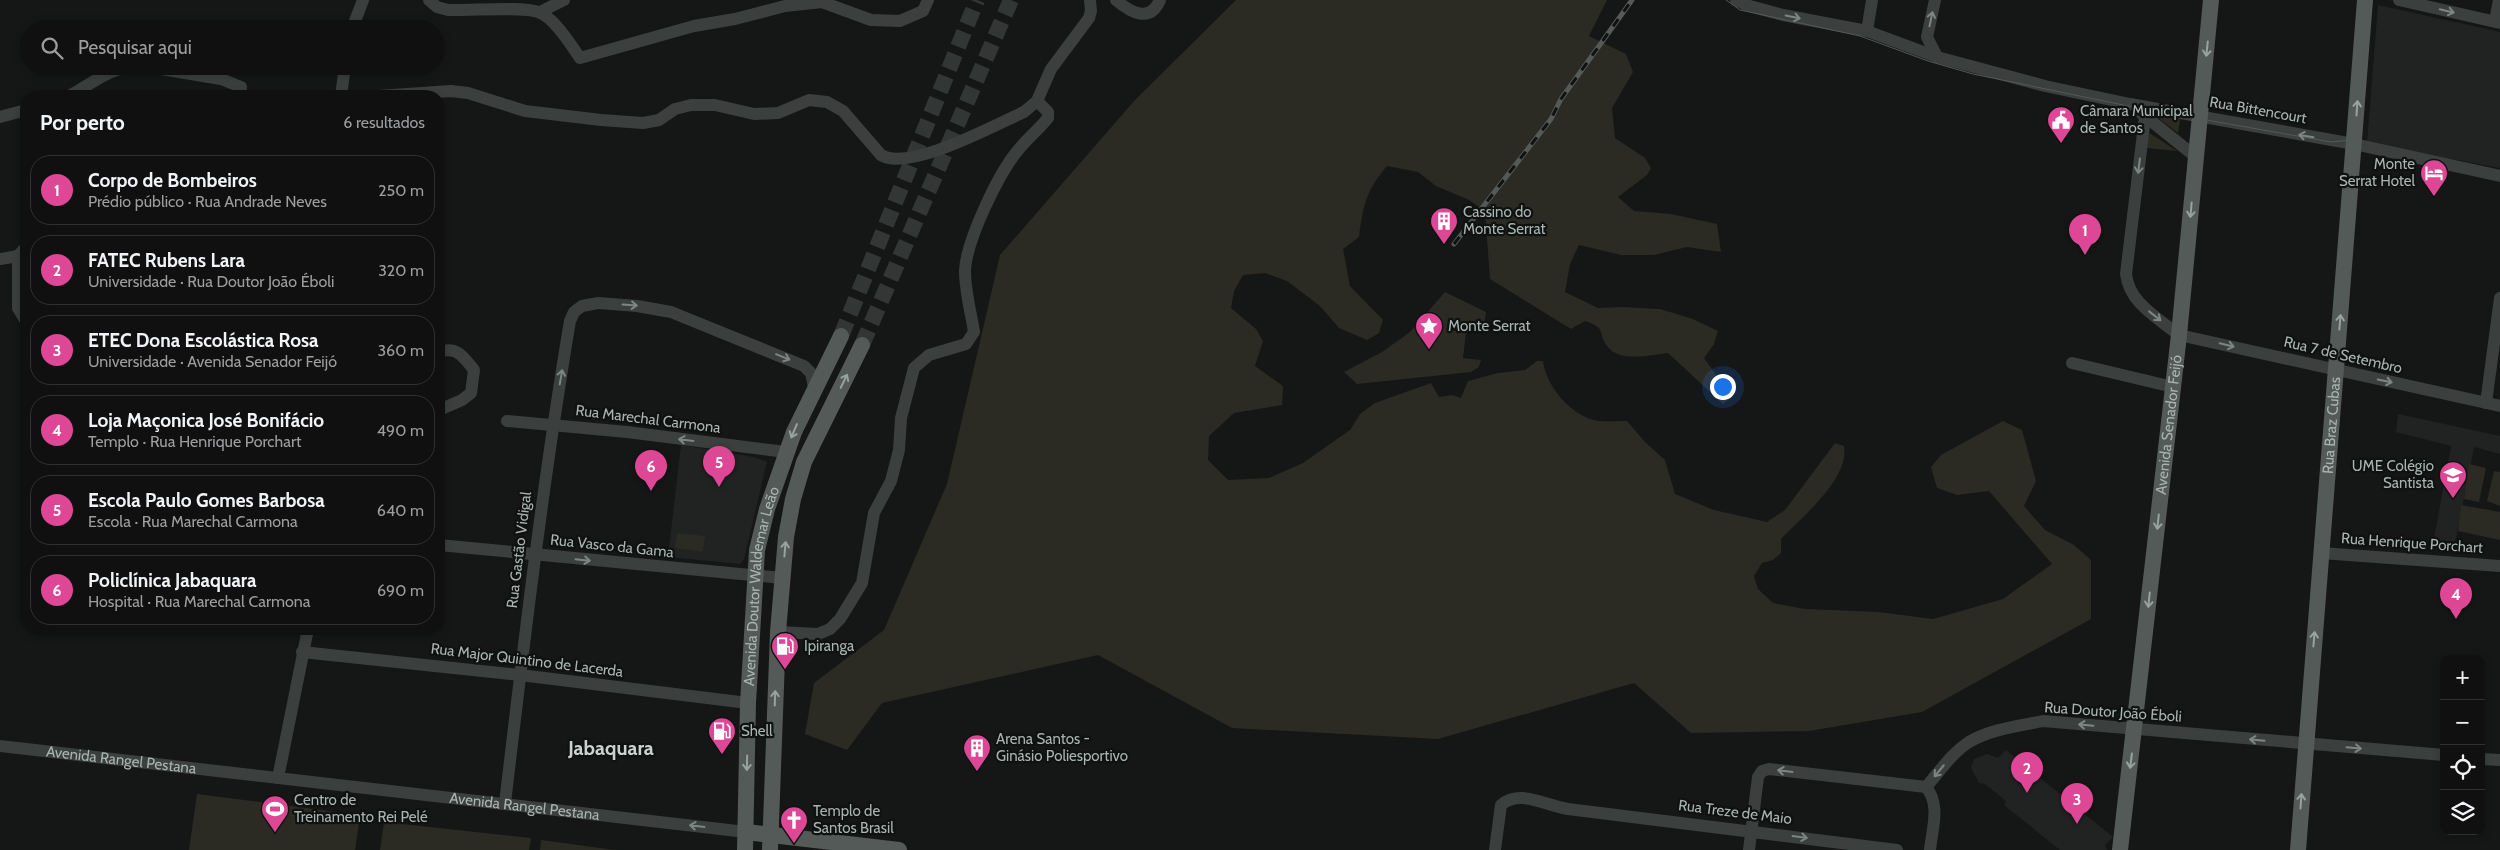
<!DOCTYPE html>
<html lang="pt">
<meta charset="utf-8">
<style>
body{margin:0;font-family:Cabin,sans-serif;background:#191919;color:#f1f3f6}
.controls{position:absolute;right:15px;bottom:15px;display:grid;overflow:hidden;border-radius:10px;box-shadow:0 2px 8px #0003}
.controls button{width:45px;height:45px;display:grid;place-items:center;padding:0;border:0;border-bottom:1px solid #303030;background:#101010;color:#f1f3f6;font:25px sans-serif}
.you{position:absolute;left:1722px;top:386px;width:18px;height:18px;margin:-12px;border:4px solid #fff;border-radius:50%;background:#1a73e8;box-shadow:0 0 0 8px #1a73e833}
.badge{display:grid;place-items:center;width:32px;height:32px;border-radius:50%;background:#de4696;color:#fff;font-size:16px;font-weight:700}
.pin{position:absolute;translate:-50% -41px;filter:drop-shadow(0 1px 2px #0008)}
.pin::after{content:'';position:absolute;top:26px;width:18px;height:15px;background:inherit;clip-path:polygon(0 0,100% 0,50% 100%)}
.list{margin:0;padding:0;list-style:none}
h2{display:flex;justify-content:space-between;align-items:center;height:65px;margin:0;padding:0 20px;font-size:21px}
h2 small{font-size:16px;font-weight:400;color:#9c9d9f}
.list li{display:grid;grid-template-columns:32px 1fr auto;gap:15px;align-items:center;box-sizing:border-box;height:70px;margin:0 10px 10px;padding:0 10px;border:1px solid #303030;border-radius:20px}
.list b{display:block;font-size:19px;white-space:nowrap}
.list p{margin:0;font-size:16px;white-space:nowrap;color:#9c9d9f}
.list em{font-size:16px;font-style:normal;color:#9c9d9f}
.icon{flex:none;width:28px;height:28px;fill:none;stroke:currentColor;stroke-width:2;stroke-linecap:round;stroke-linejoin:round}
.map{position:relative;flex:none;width:2500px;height:850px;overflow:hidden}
.search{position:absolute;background:#101010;box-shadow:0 2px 8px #0003;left:20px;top:20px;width:425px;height:55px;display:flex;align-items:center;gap:12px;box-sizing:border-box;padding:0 18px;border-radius:28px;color:#9c9d9f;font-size:19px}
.panel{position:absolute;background:#101010;box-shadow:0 2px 8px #0003;left:20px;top:90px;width:425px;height:545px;border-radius:20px}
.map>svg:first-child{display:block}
</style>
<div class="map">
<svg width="2500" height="850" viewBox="0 0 2500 850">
<rect width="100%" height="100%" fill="#151616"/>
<!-- built -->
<path fill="#212323" d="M2378 5 2500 32V168L2367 143Z
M2398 414 2500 436V454L2474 447 2454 548 2433 544 2451 446 2396 432Z
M681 445 754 457 767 462 744 559 740 564 668 557Z
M2006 750 2113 837 2105 845 2107 850H2060L2004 805 2006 801 1985 784 1979 783 1971 768 1974 759 1987 754 1998 758Z"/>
<!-- green -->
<path fill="#2b2b24" d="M1236 0H1607L1589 36 1626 54 1633 72 1612 108 1615 138 1645 158 1651 168 1647 175 1618 197 1634 211 1671 214 1717 224 1721 252 1687 247 1654 255H1621L1579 245 1570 264 1565 292 1598 308 1621 307 1660 309 1693 319 1718 331 1714 344 1704 358 1732 397 1723 404 1668 353C1651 355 1619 363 1607 346 1597 332 1607 328 1585 321L1571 329 1490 279 1485 211 1469 200 1436 186 1418 172 1387 166C1366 191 1363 205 1359 237L1343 249 1350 286 1383 320 1379 333 1367 340 1339 328 1320 306 1287 281 1265 273 1243 275 1234 291 1231 308 1256 329 1263 341 1255 366 1283 386 1282 405 1234 413 1209 436 1208 460 1228 480 1269 478 1303 463 1350 430 1360 414 1375 403 1431 383 1439 397 1452 395 1461 398 1468 381 1498 373 1525 370 1537 361H1543C1546 387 1573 418 1599 421 1608 422 1618 421 1627 421L1645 442 1665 460 1675 494 1714 510 1767 522 1785 510 1835 443 1844 446C1850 478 1802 517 1781 539V553L1773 560 1762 563 1754 576 1758 589 1773 603 1805 609 1879 612 1933 619 2003 599 2052 564 1989 491 1957 495 1937 488 1931 467 1941 455 2003 421 2022 430 2036 481 2024 506 2045 530 2074 545 2091 560V619L1922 712 1809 731 1691 733 1634 683 1438 739 1232 728 1098 655 882 703 847 750 805 734 814 683 884 630 947 484 1000 255 1135 100Z
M2153 114 2180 119 2178 133Z
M2148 132 2177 151 2147 148Z
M1445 292 1486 312 1484 325 1467 324 1463 358 1481 360 1479 367 1471 372 1357 384 1344 372 1382 352 1410 332Z
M2469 464 2486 468 2479 502 2464 499Z
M2494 471 2500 472V506L2487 501Z
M2461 505 2500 512V540L2458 531Z
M677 533 705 536 703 552 675 548Z
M197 794 360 815 355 850H189Z
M384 822 531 838 529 850H380Z
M541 840 615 850H540Z"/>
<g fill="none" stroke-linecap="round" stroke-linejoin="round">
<!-- major-tunnel -->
<path stroke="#323635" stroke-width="16" stroke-dasharray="16 8" stroke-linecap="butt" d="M841 336 977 0
M862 345 1011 0"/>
<!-- minor -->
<g stroke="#3b403e" stroke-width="12">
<path d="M429 0 437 7 448 10C469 11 522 6 538 12 554 17 571 45 580 58L694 26 735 19 785 6 822 2 871 20 900 21 923 11 928 0"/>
<path d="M1116 0C1131 13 1150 23 1160 0"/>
<path d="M1736 0 1746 5 1783 15 1867 31 1937 57 2045 86 2130 104 2354 144 2500 176"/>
<path d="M1935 0 1927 37 1937 57"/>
<path d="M2399 0 2500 23"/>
<path d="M540 12 564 0"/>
<path d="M2495 21 2499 0"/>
<path d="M352 29 363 0"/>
<path d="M1867 31 1872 0"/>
<path d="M143 66 221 79 241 87 240 96"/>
<path d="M69 96C94 83 107 68 137 66"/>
<path d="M337 96H353"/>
<path d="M341 96 345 66"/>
<path d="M378 96 451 91 468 93 525 111 601 120 643 123 659 120 675 109 691 105H715L754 114 778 113 809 100 827 102 843 111 881 155C909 172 993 126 1024 112L1037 101 1051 69 1089 18 1091 11 1090 0"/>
<path d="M2140 112 2196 157"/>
<path d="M0 117 26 110"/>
<path d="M2145 117 2126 274C2129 303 2158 318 2179 335L2500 406"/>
<path d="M26 247 18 256V308L26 321"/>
<path d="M0 259 18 256"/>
<path d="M439 352C457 346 463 356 474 370L471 393 462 400 439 410"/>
<path d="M2072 363 2173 387"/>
<path d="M2486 403 2500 298"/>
<path d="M507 421 627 432 786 452"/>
<path d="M439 545 782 578"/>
<path d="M2321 553 2500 566"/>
<path d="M778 632 818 634 830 629 840 619 862 583 874 513 891 481 899 450 901 418 914 368 929 355 966 344 974 332C971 313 965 291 965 271 966 241 999 172 1019 149 1028 138 1039 129 1048 118V112L1037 101"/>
<path d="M302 652 520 675 748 703"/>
<path id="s1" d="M0 746 746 832"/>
<path d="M2481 759 2500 760"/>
<path d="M278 778 308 629"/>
<path d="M1926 787C1941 805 1932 829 1930 850"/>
<path d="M505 803C524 642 543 481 570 321L574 312 582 306 598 303 637 306 671 312 804 366 811 373 814 387"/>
<path d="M1495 850 1501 805C1520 789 1544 805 1568 809L1897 850"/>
<path d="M1749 850 1758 777 1762 771 1769 769 1926 787C1939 772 1952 753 1969 742 1991 729 2019 726 2043 721L2444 755"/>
</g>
<!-- major -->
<g stroke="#535a57" stroke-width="16">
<path d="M746 832 899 850"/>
<path id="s2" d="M745 850 748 703 757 550 767 509 794 432 841 336"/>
<path d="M770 850 778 632 786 537 793 499 804 462 862 345"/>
<path id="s3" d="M2120 850 2179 335 2211 0"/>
<path id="s4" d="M2298 850 2365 0"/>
</g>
<!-- tram -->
<path stroke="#535a57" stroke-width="1" d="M1726 0 1740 10 1860 36 1928 61 1973 74 2133 107 2331 142 2351 140 2358 132 2369 0"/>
<!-- rail casing -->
<g stroke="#535a57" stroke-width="5">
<path id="rail" d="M1454 244 1551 119 1561 99 1632 0"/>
</g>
<!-- rail -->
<use href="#rail" stroke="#101111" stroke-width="3" stroke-dasharray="9" stroke-linecap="butt"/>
</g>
<!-- one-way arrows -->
<defs><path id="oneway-shaft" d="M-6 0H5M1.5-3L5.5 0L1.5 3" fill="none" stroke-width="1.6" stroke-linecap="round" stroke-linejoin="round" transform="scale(1.25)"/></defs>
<g stroke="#7c8682">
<use href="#oneway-shaft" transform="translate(2447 11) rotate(13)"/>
<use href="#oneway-shaft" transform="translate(1793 17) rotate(11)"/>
<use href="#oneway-shaft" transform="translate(1931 19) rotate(-78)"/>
<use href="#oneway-shaft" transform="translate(2306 136) rotate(-170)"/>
<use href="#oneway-shaft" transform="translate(2139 166) rotate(97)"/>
<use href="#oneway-shaft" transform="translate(630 305) rotate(4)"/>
<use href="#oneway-shaft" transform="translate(2155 316) rotate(38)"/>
<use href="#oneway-shaft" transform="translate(2227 345) rotate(13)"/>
<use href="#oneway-shaft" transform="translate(783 357) rotate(22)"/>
<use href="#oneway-shaft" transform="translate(561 377) rotate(-80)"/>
<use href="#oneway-shaft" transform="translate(2385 381) rotate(12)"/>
<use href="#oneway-shaft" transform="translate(686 440) rotate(-173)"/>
<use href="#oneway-shaft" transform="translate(583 560) rotate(6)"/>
<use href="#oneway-shaft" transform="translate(2086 725) rotate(-175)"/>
<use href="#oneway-shaft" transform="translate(2257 740) rotate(-175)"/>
<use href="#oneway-shaft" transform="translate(2354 748) rotate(5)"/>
<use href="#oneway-shaft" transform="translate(1785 771) rotate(-173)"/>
<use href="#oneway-shaft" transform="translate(1939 771) rotate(130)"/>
<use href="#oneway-shaft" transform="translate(697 826) rotate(-173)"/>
<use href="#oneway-shaft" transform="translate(1800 837) rotate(8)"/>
</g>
<g stroke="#97a39d">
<use href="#oneway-shaft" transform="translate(2207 49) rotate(96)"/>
<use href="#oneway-shaft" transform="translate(2357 108) rotate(-86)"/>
<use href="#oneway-shaft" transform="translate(2191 210) rotate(95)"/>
<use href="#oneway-shaft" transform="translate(2340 322) rotate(-85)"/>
<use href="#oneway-shaft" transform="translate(844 381) rotate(-64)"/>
<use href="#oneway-shaft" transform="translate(794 431) rotate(113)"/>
<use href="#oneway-shaft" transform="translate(2158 522) rotate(96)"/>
<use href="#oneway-shaft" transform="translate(785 549) rotate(-85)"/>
<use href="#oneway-shaft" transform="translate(2149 600) rotate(96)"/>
<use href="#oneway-shaft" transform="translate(2314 639) rotate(-85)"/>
<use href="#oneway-shaft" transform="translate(775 698) rotate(-88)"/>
<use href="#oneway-shaft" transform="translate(2131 761) rotate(97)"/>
<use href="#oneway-shaft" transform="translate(747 763) rotate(91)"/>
<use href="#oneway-shaft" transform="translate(2301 801) rotate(-86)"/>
</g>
<!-- icons -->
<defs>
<g id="civic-pin" transform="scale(1.4375)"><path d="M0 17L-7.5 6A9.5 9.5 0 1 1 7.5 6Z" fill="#de4696" stroke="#101111"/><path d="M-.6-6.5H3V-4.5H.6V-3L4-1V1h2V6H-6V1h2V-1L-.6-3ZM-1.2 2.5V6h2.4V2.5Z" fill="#fff"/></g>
<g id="hotel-pin" transform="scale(1.4375)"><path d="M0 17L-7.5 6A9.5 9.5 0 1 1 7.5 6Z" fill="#de4696" stroke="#101111"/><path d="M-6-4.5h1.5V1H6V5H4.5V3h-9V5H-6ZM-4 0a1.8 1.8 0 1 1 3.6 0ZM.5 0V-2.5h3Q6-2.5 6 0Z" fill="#fff"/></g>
<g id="building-pin" transform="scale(1.4375)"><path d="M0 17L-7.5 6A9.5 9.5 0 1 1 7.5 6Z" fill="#de4696" stroke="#101111"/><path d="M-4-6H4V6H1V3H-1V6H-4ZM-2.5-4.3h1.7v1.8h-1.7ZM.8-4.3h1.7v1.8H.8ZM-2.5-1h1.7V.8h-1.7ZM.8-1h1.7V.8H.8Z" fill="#fff"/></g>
<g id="sight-pin" transform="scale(1.4375)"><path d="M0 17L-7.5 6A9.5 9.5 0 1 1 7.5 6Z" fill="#de4696" stroke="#101111"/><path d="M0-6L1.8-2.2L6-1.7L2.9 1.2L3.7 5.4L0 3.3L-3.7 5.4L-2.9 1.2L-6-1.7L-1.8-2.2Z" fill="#fff"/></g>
<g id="school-pin" transform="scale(1.4375)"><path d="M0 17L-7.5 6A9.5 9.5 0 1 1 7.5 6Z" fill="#de4696" stroke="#101111"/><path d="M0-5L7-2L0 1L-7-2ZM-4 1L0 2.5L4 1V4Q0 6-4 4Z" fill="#fff"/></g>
<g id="fuel-pin" transform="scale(1.4375)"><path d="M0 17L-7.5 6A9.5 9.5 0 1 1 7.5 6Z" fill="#de4696" stroke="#101111"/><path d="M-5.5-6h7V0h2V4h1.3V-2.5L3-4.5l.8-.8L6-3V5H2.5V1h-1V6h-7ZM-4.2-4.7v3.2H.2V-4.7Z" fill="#fff"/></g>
<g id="stadium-pin" transform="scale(1.4375)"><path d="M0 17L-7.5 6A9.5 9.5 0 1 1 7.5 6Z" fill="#de4696" stroke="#101111"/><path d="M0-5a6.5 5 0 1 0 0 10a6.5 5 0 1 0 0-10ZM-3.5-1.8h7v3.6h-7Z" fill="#fff"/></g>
<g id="church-pin" transform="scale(1.4375)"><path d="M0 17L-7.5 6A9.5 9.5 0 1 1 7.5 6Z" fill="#de4696" stroke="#101111"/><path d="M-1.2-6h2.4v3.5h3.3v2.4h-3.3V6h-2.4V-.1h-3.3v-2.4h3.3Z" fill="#fff"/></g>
</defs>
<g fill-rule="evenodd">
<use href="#civic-pin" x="2061" y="120"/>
<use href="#hotel-pin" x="2434" y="173"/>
<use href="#building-pin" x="1444" y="221"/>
<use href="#sight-pin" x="1429" y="326"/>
<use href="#school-pin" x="2453" y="475"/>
<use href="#fuel-pin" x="785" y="646"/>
<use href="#fuel-pin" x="722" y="731"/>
<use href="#building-pin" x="977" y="748"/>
<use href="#stadium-pin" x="275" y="809"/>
<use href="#church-pin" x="794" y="820"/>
</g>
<g text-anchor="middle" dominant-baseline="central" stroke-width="4.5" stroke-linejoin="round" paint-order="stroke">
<!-- street labels -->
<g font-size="15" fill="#a8b5af" stroke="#101111">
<text transform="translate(2258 110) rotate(10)">Rua Bittencourt</text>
<text transform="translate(2343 355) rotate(13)">Rua 7 de Setembro</text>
<text transform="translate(648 419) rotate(7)">Rua Marechal Carmona</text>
<text stroke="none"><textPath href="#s3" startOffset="428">Avenida Senador Feijó</textPath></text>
<text stroke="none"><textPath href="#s4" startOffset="426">Rua Braz Cubas</textPath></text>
<text transform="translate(2412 543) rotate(4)">Rua Henrique Porchart</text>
<text transform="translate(612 546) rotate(6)">Rua Vasco da Gama</text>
<text transform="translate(519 550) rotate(-83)">Rua Gastão Vidigal</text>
<text stroke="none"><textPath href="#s2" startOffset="265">Avenida Doutor Waldemar Leão</textPath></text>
<text transform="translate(527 660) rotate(7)">Rua Major Quintino de Lacerda</text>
<text transform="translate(2113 712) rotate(4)">Rua Doutor João Éboli</text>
<text stroke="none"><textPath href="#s1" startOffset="122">Avenida Rangel Pestana</textPath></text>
<text stroke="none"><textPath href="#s1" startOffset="528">Avenida Rangel Pestana</textPath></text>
<text transform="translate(1735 812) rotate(7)">Rua Treze de Maio</text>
</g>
<!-- poi labels -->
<g font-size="15" fill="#a8b5af" stroke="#101111" text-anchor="start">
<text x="2080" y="111">Câmara Municipal<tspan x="2080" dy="17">de Santos</tspan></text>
<text x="2415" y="164" text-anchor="end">Monte<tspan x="2415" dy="17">Serrat Hotel</tspan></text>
<text x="1463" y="212">Cassino do<tspan x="1463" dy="17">Monte Serrat</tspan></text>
<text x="1448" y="326">Monte Serrat</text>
<text x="2434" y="466" text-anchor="end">UME Colégio<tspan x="2434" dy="17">Santista</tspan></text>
<text x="804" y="646">Ipiranga</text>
<text x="741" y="731">Shell</text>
<text x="996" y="739">Arena Santos -<tspan x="996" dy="17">Ginásio Poliesportivo</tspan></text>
<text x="294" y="800">Centro de<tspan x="294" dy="17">Treinamento Rei Pelé</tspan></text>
<text x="813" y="811">Templo de<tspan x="813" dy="17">Santos Brasil</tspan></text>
</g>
<!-- district labels -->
<g font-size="20" font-weight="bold" fill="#c9d2ce" stroke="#101111">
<text x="611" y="748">Jabaquara</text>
</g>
</g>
</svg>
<div class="controls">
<button>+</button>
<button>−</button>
<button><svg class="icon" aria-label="locate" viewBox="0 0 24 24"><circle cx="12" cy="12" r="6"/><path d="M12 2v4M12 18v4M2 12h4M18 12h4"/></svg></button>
<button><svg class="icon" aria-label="layers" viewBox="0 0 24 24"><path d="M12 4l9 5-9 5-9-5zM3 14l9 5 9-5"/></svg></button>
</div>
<div class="you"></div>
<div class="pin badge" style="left:2085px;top:255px">1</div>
<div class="pin badge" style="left:2027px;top:793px">2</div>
<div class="pin badge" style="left:2077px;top:824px">3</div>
<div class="pin badge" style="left:2456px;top:619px">4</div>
<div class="pin badge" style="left:719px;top:487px">5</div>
<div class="pin badge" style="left:651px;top:491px">6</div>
<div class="search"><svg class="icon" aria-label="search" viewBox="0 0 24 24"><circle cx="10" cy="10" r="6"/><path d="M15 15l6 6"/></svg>Pesquisar aqui</div>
<section class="panel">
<h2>Por perto<small>6 resultados</small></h2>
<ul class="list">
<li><span class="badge">1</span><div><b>Corpo de Bombeiros</b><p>Prédio público · Rua Andrade Neves</p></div><em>250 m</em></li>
<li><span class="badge">2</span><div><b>FATEC Rubens Lara</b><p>Universidade · Rua Doutor João Éboli</p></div><em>320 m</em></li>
<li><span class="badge">3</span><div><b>ETEC Dona Escolástica Rosa</b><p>Universidade · Avenida Senador Feijó</p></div><em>360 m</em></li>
<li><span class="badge">4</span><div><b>Loja Maçonica José Bonifácio</b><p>Templo · Rua Henrique Porchart</p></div><em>490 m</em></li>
<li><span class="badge">5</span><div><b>Escola Paulo Gomes Barbosa</b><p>Escola · Rua Marechal Carmona</p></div><em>640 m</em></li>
<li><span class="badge">6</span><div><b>Policlínica Jabaquara</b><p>Hospital · Rua Marechal Carmona</p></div><em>690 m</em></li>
</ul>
</section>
</div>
